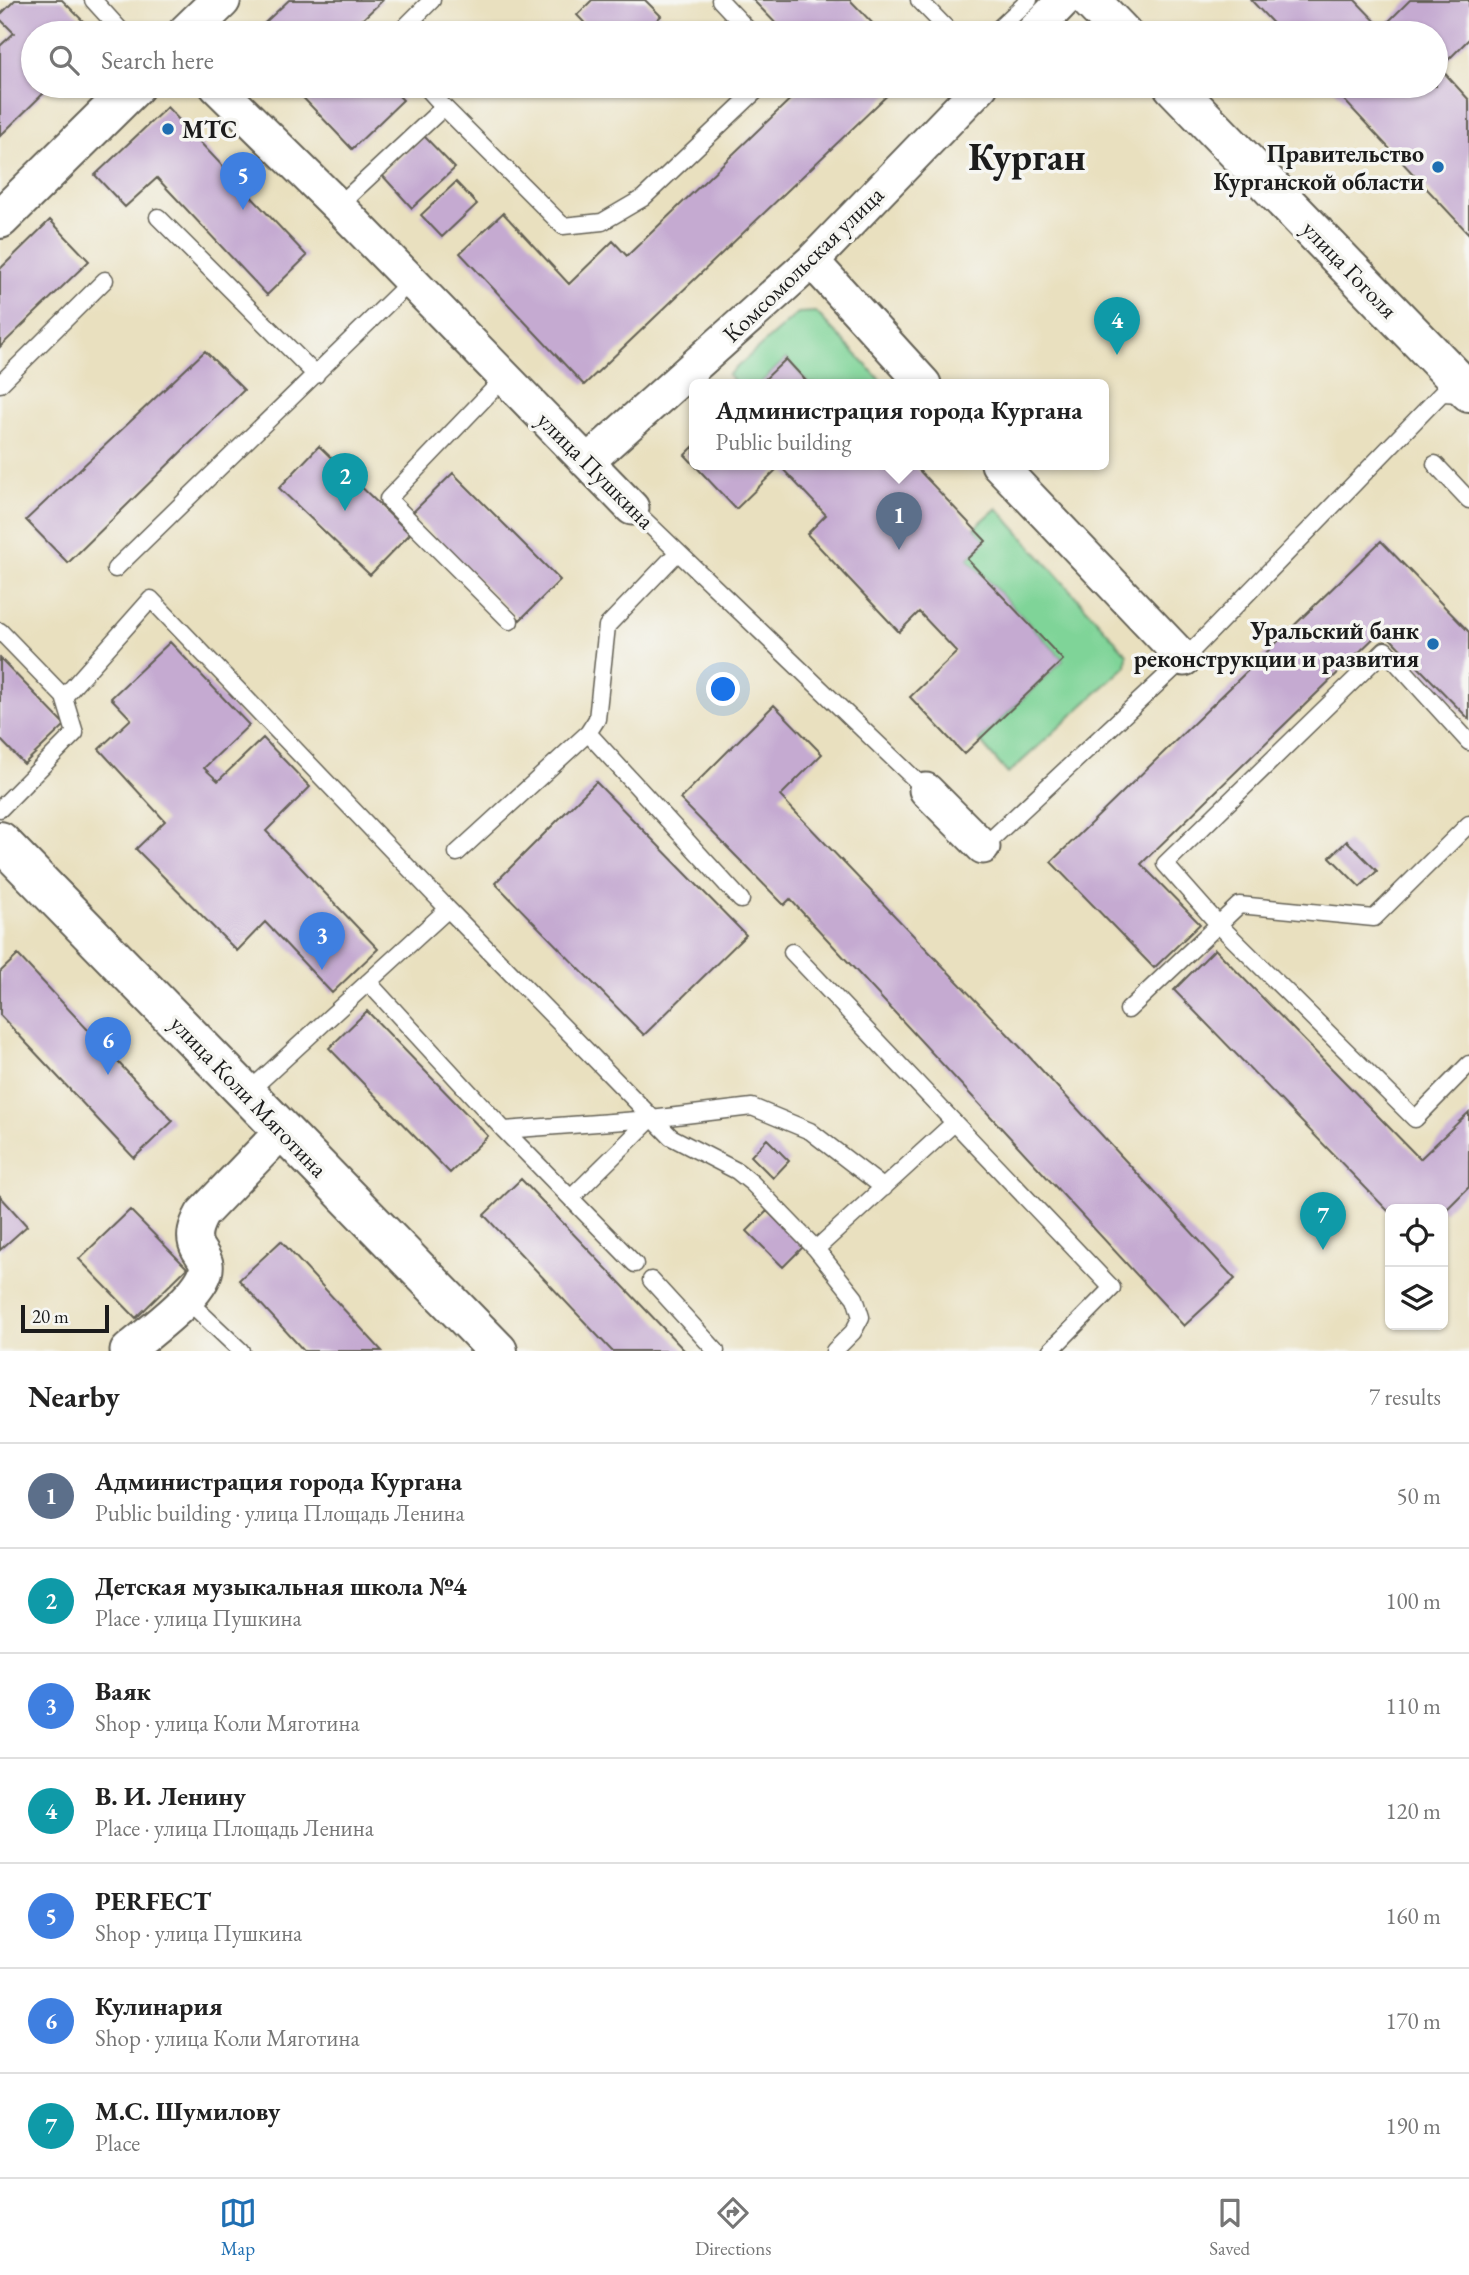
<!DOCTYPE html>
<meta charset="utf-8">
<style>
body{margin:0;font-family:"EB Garamond",serif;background:#f2f2f2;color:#222}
.controls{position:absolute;right:21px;bottom:21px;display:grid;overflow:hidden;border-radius:10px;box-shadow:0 2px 5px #0004}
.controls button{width:63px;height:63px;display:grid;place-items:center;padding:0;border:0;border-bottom:2px solid #e0e0e0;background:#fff;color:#222;font:35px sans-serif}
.scale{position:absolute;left:21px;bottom:18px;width:88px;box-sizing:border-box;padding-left:7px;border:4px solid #1c1c1c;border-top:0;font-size:19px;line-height:24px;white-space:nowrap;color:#1c1c1c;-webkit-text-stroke:5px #f6f6f2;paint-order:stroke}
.you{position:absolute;left:724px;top:690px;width:24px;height:24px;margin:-18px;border:5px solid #fff;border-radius:50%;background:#1a73e8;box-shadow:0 0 0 10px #1a73e833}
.badge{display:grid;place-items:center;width:46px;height:46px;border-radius:50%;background:#1f6fb2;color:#fff;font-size:23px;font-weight:700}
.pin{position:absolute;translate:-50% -58px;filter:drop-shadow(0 2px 4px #0008)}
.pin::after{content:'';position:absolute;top:37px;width:24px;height:21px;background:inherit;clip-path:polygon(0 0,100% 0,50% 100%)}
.popup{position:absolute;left:689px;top:379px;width:420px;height:91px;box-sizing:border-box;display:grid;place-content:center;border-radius:10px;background:#fff;filter:drop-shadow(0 2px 5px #0005);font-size:23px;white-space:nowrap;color:#767676}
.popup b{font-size:26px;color:#222}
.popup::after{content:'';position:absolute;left:50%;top:100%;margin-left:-14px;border:14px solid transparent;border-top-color:#fff}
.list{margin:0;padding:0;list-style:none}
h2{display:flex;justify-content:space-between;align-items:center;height:91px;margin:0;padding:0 28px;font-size:30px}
h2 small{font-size:23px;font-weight:400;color:#767676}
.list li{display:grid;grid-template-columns:46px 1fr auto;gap:21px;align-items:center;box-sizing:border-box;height:105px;padding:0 28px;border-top:2px solid #e0e0e0}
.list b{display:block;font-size:26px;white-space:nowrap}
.list p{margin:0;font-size:23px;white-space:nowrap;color:#767676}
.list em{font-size:23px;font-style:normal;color:#767676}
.icon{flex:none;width:38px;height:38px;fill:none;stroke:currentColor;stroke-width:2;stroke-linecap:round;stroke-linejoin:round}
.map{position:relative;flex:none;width:1469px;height:1351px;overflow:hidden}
.search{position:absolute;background:#fff;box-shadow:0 2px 5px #0004;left:21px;right:21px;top:21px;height:77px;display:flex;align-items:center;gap:18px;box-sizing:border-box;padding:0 24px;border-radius:38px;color:#767676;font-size:26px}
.sheet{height:826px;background:#fff}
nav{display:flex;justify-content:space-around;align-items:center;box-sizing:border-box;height:98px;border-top:2px solid #e0e0e0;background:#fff;font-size:19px;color:#767676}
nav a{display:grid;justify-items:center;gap:4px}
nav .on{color:#1f6fb2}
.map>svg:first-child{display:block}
</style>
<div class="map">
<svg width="1469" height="1351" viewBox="0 0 1469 1351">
<rect width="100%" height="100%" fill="#f6f6f2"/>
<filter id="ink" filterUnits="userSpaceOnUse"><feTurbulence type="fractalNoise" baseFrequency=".0143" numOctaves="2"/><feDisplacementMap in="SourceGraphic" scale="14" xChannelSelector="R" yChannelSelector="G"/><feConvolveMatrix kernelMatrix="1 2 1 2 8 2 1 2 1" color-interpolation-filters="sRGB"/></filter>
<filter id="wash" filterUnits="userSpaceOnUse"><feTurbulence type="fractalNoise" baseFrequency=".00686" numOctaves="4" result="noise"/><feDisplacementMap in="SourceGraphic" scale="28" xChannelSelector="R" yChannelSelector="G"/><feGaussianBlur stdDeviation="1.57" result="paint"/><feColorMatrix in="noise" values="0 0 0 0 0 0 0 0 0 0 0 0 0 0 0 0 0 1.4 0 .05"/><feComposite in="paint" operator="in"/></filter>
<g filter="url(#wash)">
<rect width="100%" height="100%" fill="#e9e0bf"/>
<!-- green -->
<path fill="#7fd498" stroke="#4e785a" stroke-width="2" d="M816 312 884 384H809L786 359 760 384H737L728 375 798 313Z
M997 508 1127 654 1126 666 1008 774 979 740 1063 660 967 559 985 541 974 528Z"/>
<g id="blocks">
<!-- building -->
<path fill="#c5aad1" d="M15 0H62L95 33H33V86H51L0 136V46L14 33 0 19V15Z
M289 0H383L348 33H254Z
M592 0H645L661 16 643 33H594L577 15Z
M753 0H850L882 33H785Z
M1251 0H1355L1382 28 1410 0H1469V39L1440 68 1469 100V234L1331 86H1436V33H1282Z
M292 86H389L403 100 352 149Z
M804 86H897L584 385 460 253 503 213 569 284 613 241 627 256Z
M167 107 307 256 267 295 157 178 125 207 95 175Z
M424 136 455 168 412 208 382 175Z
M456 182 477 204 442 237 421 215Z
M50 220 89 261 0 347V269Z
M205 351 244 390 68 563 26 520Z
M786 359 809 384H760Z
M319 446 410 534 370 575 279 488Z
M694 446V464H913L986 541 967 559 1063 660 964 754 910 697 957 652 919 612 899 632 807 534 826 515 780 466 736 509 685 455Z
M453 473 560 580 520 620 412 513Z
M1381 541 1469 632V719L1382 630 1141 864 1200 924 1154 968 1051 862Z
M170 642 249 725 204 768 218 781 263 738 310 787 266 831 378 949 332 993 265 922 237 951 136 849 165 821 99 749 131 719 111 698Z
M0 658 65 725 24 764 0 739Z
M774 705 822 754 780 796 1024 1051 1235 1279 1184 1326 790 899 784 905 680 799Z
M596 782 746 935 644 1035 495 883Z
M1347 841 1377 871 1360 887 1330 857Z
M1215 949 1420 1159 1469 1112V1187L1443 1213V1209H1390V1213L1174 990Z
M18 955 173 1121 134 1158 0 1015V972Z
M367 1011 488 1136 450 1173 329 1048Z
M767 1139 789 1161 773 1178 751 1156Z
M521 1179 685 1351H612L484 1215Z
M0 1196 27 1226 0 1250Z
M130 1210 187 1268 136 1318 79 1259Z
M767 1211 803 1247 783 1267 747 1231Z
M281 1241 382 1351H304L239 1280Z"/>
</g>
</g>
<g filter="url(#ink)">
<use href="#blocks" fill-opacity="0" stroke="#646155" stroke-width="2"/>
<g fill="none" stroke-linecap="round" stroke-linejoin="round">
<!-- service casing -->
<g stroke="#646155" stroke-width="19">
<path id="service" d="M93 0 123 33
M720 0 751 33
M919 0 951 33
M399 33 432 0
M994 33 1029 0
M444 107 563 226 602 222 643 198 761 86
M338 206 444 107 425 86
M158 217 316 375
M505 377 388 499 510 621
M0 384 105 280
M1435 464 1469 500
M632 508 926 790
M115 569 411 281
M0 631 64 697
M588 733 741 900
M1469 742 1385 650 1165 864 1219 925 1415 1119 1469 1064
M0 809 75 733 64 697 151 599 448 909 247 1093
M983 847 1184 659 1442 393 1462 394
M457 853 588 733 597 719 607 626 678 552
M448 909 671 1137 737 1171 752 1183 816 1249
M792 952 1112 1288 1050 1351
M368 982 504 1130 635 1264
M1128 1010 1239 905 1374 918 1469 824
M504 1130 651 1119 752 1107 810 1131 884 1188
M571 1198 651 1119
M651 1280 716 1351
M187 1300 241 1351
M834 1351 853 1332 861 1317 855 1298 816 1249 954 1123"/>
</g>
<!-- minor casing -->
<g stroke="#646155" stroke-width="37">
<path id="minor" d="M1032 33 1064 0
M216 86 338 206 632 508
M812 261 924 384
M587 462 812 261 981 86
M998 464 1184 659
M926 790 983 847
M127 1351C145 1335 211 1289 206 1264 205 1259 201 1254 198 1249 191 1237 196 1225 202 1214L283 1130"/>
</g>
<!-- secondary casing -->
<g stroke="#646155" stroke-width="42">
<path id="secondary" d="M1090 0 1122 33
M187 33 221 0
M1173 86 1469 392
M0 219 135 86"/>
</g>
<!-- primary casing -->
<g stroke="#646155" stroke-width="42">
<path id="primary" d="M0 841 498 1351"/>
</g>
<!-- service -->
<use href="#service" stroke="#fff" stroke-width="16"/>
<!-- minor -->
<use href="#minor" stroke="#fff" stroke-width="33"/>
<!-- secondary -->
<use href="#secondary" stroke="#fff" stroke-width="38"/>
<!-- primary -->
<use href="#primary" stroke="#fff" stroke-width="38"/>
</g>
</g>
<!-- markers -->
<g fill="#1f6fb2" stroke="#f6f6f2" stroke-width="2.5">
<circle cx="168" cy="129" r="7"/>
<circle cx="1438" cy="167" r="7"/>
<circle cx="1433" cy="644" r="7"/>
</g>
<g text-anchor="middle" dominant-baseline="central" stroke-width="7" stroke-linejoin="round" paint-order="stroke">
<!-- poi labels -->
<g font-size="24" font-weight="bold" fill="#1c1c1c" stroke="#f6f6f2" text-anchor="end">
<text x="182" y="129" text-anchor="start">МТС</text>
<text x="1424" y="153">Правительство<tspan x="1424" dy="28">Курганской области</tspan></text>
<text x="1419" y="630">Уральский банк<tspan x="1419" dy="28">реконструкции и развития</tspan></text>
</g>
<!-- street labels -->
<g font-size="24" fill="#1c1c1c" stroke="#f6f6f2">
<text transform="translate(803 264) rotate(-44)">Комсомольская улица</text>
<text transform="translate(1350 269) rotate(46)">улица Гоголя</text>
<text transform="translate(596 470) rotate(45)">улица Пушкина</text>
<text transform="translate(249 1096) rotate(46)">улица Коли Мяготина</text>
</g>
<!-- town labels -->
<g font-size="38" font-weight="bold" fill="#1c1c1c" stroke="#f6f6f2">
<text x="1027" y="156">Курган</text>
</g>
</g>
</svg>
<div class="controls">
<button><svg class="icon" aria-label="locate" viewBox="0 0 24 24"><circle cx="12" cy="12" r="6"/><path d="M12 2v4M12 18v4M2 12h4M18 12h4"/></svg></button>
<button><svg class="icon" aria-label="layers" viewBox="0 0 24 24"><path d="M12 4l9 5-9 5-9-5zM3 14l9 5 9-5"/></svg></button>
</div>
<div class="scale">20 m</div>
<div class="you"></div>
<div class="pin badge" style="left:899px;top:550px;background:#5c6f8a">1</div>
<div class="popup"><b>Администрация города Кургана</b>Public building</div>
<div class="pin badge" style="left:345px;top:511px;background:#0f9aa8">2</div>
<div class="pin badge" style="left:322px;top:970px;background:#3f7fe0">3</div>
<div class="pin badge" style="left:1117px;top:355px;background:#0f9aa8">4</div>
<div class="pin badge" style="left:243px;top:210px;background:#3f7fe0">5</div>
<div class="pin badge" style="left:108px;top:1075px;background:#3f7fe0">6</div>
<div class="pin badge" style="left:1323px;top:1250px;background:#0f9aa8">7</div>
<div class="search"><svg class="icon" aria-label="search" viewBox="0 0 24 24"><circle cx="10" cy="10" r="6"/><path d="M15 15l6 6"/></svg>Search here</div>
</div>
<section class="sheet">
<h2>Nearby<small>7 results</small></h2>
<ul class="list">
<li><span class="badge" style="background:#5c6f8a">1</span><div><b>Администрация города Кургана</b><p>Public building · улица Площадь Ленина</p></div><em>50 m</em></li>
<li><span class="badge" style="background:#0f9aa8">2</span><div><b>Детская музыкальная школа №4</b><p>Place · улица Пушкина</p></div><em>100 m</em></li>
<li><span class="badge" style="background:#3f7fe0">3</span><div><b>Ваяк</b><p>Shop · улица Коли Мяготина</p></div><em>110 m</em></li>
<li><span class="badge" style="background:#0f9aa8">4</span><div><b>В. И. Ленину</b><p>Place · улица Площадь Ленина</p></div><em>120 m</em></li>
<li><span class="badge" style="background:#3f7fe0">5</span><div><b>PERFECT</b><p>Shop · улица Пушкина</p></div><em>160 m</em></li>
<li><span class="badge" style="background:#3f7fe0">6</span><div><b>Кулинария</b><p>Shop · улица Коли Мяготина</p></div><em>170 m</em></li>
<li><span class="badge" style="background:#0f9aa8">7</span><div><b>М.С. Шумилову</b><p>Place</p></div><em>190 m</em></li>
</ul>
</section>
<nav>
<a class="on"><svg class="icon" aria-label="map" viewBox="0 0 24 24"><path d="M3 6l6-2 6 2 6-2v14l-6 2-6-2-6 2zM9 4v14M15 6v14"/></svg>Map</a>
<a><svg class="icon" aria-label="directions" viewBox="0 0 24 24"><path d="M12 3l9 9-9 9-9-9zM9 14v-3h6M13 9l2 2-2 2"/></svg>Directions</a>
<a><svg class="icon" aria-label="saved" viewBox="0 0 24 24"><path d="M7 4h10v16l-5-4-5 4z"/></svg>Saved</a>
</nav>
